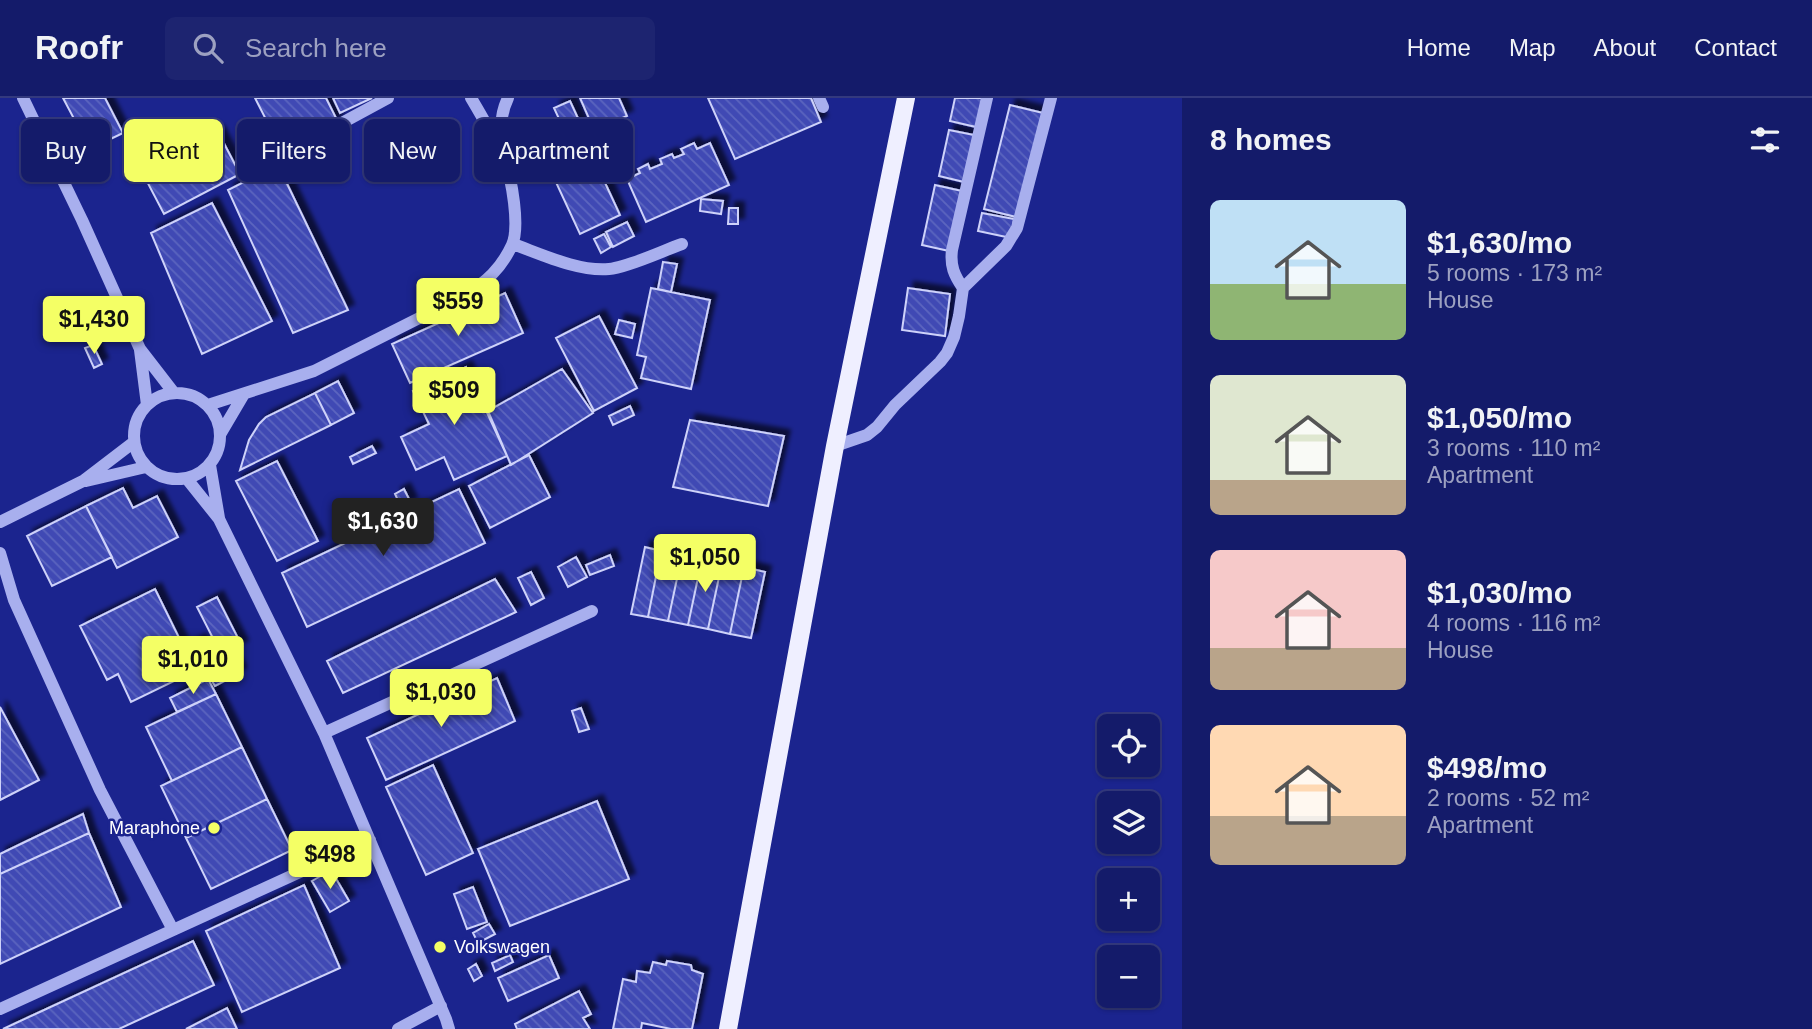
<!DOCTYPE html>
<meta charset="utf-8">
<style>
body{margin:0;font-family:Arial,sans-serif;background:#1d2470;color:#f1f3f6;height:100vh;display:flex;flex-direction:column;font-size:26px;white-space:nowrap}
*{box-sizing:border-box;margin:0}
p{font-size:23px;color:#9da1c1}
.icon{flex:none;width:38px;height:38px;fill:none;stroke:currentColor;stroke-width:2;stroke-linecap:round;stroke-linejoin:round}
.map{position:relative;flex:1;overflow:hidden}
.side{display:flex;flex-direction:column;background:#141b6a;width:630px}
.side>*{flex:none}
.top-card{position:absolute;left:21px;top:21px;width:665px;height:63px;display:flex;gap:14px}
.controls{position:absolute;left:1097px;top:616px;display:grid;gap:14px}
.controls a{display:grid;place-items:center;width:63px;height:63px;border-radius:10px;background:#141b6a;box-shadow:0 2px 5px #0004,0 0 0 2px #33397e;font-size:35px}
.price{position:absolute;translate:-50% -60px;padding:0 16px;border-radius:7px;background:#f4ff65;color:#111;font-size:23px;line-height:46px;filter:drop-shadow(0 2px 4px #0008)}
.price::after{content:'';position:absolute;left:50%;top:42px;width:21px;height:16px;margin-left:-10px;background:inherit;clip-path:polygon(0 0,100% 0,50% 100%)}
.price.selected{background:#222;color:#fff}
ul{padding:0;list-style:none}
li{display:flex;align-items:center;gap:21px;height:175px;padding:0 28px}
li span{display:grid;place-items:center;flex:none;width:196px;height:140px;border-radius:10px;color:#555}
li>.icon{margin-inline-start:auto}
span .icon{width:84px;height:84px;fill:#fffc;stroke-width:1}
li b{font-size:30px}
h2{display:flex;justify-content:space-between;align-items:center;height:84px;padding:0 28px;font-size:30px}
.chip{padding:0 24px;border-radius:10px;background:#141b6a;box-shadow:0 2px 5px #0004,0 0 0 2px #33397e;font-size:24px;line-height:63px}
.chip.selected{background:#f4ff65;color:#111}
header{display:flex;align-items:center;gap:42px;box-sizing:border-box;height:98px;padding:0 35px;background:#141b6a;border-bottom:2px solid #33397e}
header strong{font-size:33px}
nav{display:flex;gap:38px;margin-inline-start:auto;font-size:24px}
.search{width:490px;height:63px;background:#1d2470;display:flex;align-items:center;gap:18px;box-sizing:border-box;padding:0 24px;border-radius:10px;color:#9da1c1;font-size:26px}
main{display:flex;flex:1;min-height:0}
.map>svg:first-child{display:block}
.building{fill:url(#building-back-hatch);stroke:#ced2fa;stroke-width:2;filter:url(#shadow)}
.lines{fill:none;stroke-linecap:round;stroke-linejoin:round}
.minor{stroke:#a8afee;stroke-width:12}
.major{stroke:#efefff;stroke-width:18}
.poi-dot{fill:#f4ff65;stroke:#1b248e;stroke-width:2.5}
.labels{text-anchor:middle;dominant-baseline:central;stroke-width:5;stroke-linejoin:round;paint-order:stroke}
.poi-label{font-size:18px;fill:#fff;stroke:#1b248e;text-anchor:end}
</style>
<header>
<strong>Roofr</strong>
<div class="search"><svg class="icon" aria-label="search" viewBox="0 0 24 24"><circle cx="10" cy="10" r="6"/><path d="M15 15l6 6"/></svg>Search here</div>
<nav><a>Home</a><a>Map</a><a>About</a><a>Contact</a></nav>
</header>
<main>
<div class="map">
<svg width="1182" height="931" viewBox="0 0 1182 931">
<defs>
<pattern id="building-back-hatch" width="6" height="6" patternUnits="userSpaceOnUse" patternTransform="scale(1.75)"><rect width="6" height="6" fill="#3f4ab4"/><path d="M-1 5l2 2M0 0l6 6M5-1l2 2" fill="none" stroke="#5c65bf"/></pattern>
<filter id="shadow"><feDropShadow dx="6" dy="-6" stdDeviation="2" flood-color="#0009"/></filter>
</defs>
<rect width="100%" height="100%" fill="#1b248e"/>
<path class="building" d="M63,0H105L123,35L90,51Z
M255,0H326L337,22L281,51Z
M333,0H372L340,15Z
M580,0H619L627,18L594,32Z
M708,0H811L821,24L735,61Z
M955,0H983L976,29L950,23Z
M570,3L582,29L566,36L554,10Z
M1010,7L1043,15L1016,119L984,111Z
M949,32L974,37L964,84L939,78Z
M581,33L620,117L580,136L541,52Z
M218,34L240,76L164,116L142,74Z
M694,45L697,51L710,45L729,87L646,124L627,81L640,75L638,71L648,66L650,71L662,66L660,61L672,56L674,60L684,56L681,51Z
M278,67L348,212L293,235L228,92Z
M935,87L962,93L949,153L922,147Z
M701,101L723,103L721,116L700,113Z
M212,105L272,223L202,256L151,135Z
M729,110H738V126H728Z
M982,115L1014,121L1011,140L978,133Z
M627,124L634,138L613,149L606,134Z
M604,136L611,149L601,155L594,141Z
M663,164L677,166L671,194L658,191Z
M651,190L710,202L691,291L641,280L646,259L637,257Z
M908,190L950,196L945,238L902,232Z
M505,195L523,235L410,285L392,246Z
M599,218L637,290L594,313L556,240Z
M619,222L635,226L632,240L615,236Z
M93,247L102,266L94,270L85,250Z
M466,269L507,358L454,382L444,359L416,372L401,339L429,326L413,293Z
M562,271L593,315L511,367L488,313Z
M338,283L354,315L331,327L315,295Z
M315,295L331,327L240,372L249,342L259,326L266,319Z
M630,308L634,317L613,327L609,318Z
M690,322L784,338L768,408L673,389Z
M372,348L376,355L353,366L350,359Z
M529,357L550,399L490,430L469,388Z
M277,363L318,443L277,463L236,383Z
M123,390L133,410L157,398L178,439L117,470L86,408Z
M404,391L411,405L401,409L395,396Z
M459,391L485,445L307,529L282,475Z
M86,408L112,459L52,488L27,438Z
M645,449L661,453L648,519L631,516Z
M661,453L682,457L668,523L648,519Z
M610,457L614,468L590,477L586,467Z
M682,457L702,461L688,527L668,523Z
M576,459L587,479L568,489L558,469Z
M702,461L722,465L708,531L688,527Z
M722,465L744,469L730,536L708,531Z
M744,469L765,474L751,540L730,536Z
M531,474L544,500L531,507L518,480Z
M495,481L516,514L343,595L327,563Z
M155,491L184,550L200,542L211,565L131,604L118,576L107,582L80,528Z
M217,499L242,548L222,558L197,509Z
M235,565L240,575L215,588L209,578Z
M497,580L515,623L386,682L367,640Z
M208,581L216,596L177,614L170,600Z
M216,596L242,649L172,683L146,629Z
M0,609L39,682L0,702Z
M581,610L589,631L579,634L572,613Z
M242,649L267,701L186,740L161,688Z
M433,667L473,755L426,777L386,689Z
M267,701L292,752L211,791L186,740Z
M597,703L629,781L510,828L478,751Z
M83,716L89,735L0,776V756Z
M89,735L121,809L0,866V776Z
M331,772L349,803L330,814L312,783Z
M304,787L340,870L242,914L206,833Z
M473,789L487,824L467,831L454,796Z
M489,826L495,836L478,845L473,835Z
M193,843L214,887L119,931H3Z
M510,857L513,864L495,873L492,865Z
M549,857L559,880L508,903L498,880Z
M667,863L691,867L692,872L703,876L692,931H671L642,925L641,931H613L623,881L636,884L637,873L650,875L653,864L666,867Z
M476,866L482,878L474,883L468,871Z
M579,893L591,916L583,920L590,931H517L515,926Z
M227,910L237,931H186Z"/>
<g class="lines">
<path class="minor" d="M23,0L82,122L140,251L174,295
M819,0L823,9
M340,26L388,0
M504,54C501,34 499,18 508,0
M513,146C541,156 579,174 609,171C629,169 662,153 682,146
M963,190C954,177 950,168 952,152L987,0
M140,252L147,307
M134 338a43 43 0 1 1 86 0a43 43 0 1 1-86 0Z
M208,307L314,273L465,197C486,184 501,171 512,147C520,129 512,80 504,62C495,41 483,20 471,0
M221,335L244,296
M835,348L867,337L877,329L895,307L940,264L947,255L954,239L959,218L963,190L1006,148L1017,130L1051,0
M210,367L219,420
M187,381L219,421L324,635L446,921L449,931
M86,383L146,369
M0,424L83,383L134,344
M0,455L14,502L100,692L173,832
M324,635L592,513
M0,911L370,742
M398,931L441,908"/>
<path class="major" d="M728,931L835,348L906,0"/>
</g>
<g class="poi-dot">
<circle cx="214" cy="730" r="7"/>
<circle cx="440" cy="849" r="7"/>
</g>
<g class="labels">
<g class="poi-label">
<text x="200" y="730">Maraphone</text>
<text x="454" y="849" text-anchor="start">Volkswagen</text>
</g>
</g>
</svg>
<div class="controls">
<a><svg class="icon" aria-label="locate" viewBox="0 0 24 24"><circle cx="12" cy="12" r="6"/><path d="M12 2v4M12 18v4M2 12h4M18 12h4"/></svg></a>
<a><svg class="icon" aria-label="layers" viewBox="0 0 24 24"><path d="M12 4l9 5-9 5-9-5zM3 14l9 5 9-5"/></svg></a>
<a>+</a>
<a>−</a>
</div>
<b class="price" style="left:458px;top:240px">$559</b>
<b class="price" style="left:94px;top:258px">$1,430</b>
<b class="price" style="left:454px;top:329px">$509</b>
<b class="price selected" style="left:383px;top:460px">$1,630</b>
<b class="price" style="left:705px;top:496px">$1,050</b>
<b class="price" style="left:193px;top:598px">$1,010</b>
<b class="price" style="left:441px;top:631px">$1,030</b>
<b class="price" style="left:330px;top:793px">$498</b>
<div class="top-card">
<a class="chip">Buy</a>
<a class="chip selected">Rent</a>
<a class="chip">Filters</a>
<a class="chip">New</a>
<a class="chip">Apartment</a>
</div>
</div>
<section class="side">
<h2>8 homes<svg class="icon" aria-label="filters" viewBox="0 0 24 24"><path d="M4 7h16M4 17h16"/><circle cx="9" cy="7" r="2"/><circle cx="15" cy="17" r="2"/></svg></h2>
<ul>
<li><span style="background:linear-gradient(#bfe0f5 60%,#8fb573 0)"><svg class="icon" aria-label="home" viewBox="0 0 24 24"><path d="M3 11l9-7 9 7M6 9v11h12V9"/></svg></span><div><b>$1,630/mo</b><p>5 rooms · 173 m²</p><p>House</p></div></li>
<li><span style="background:linear-gradient(#dfe7d0 75%,#b9a48a 0)"><svg class="icon" aria-label="home" viewBox="0 0 24 24"><path d="M3 11l9-7 9 7M6 9v11h12V9"/></svg></span><div><b>$1,050/mo</b><p>3 rooms · 110 m²</p><p>Apartment</p></div></li>
<li><span style="background:linear-gradient(#f6c9c9 70%,#b9a48a 0)"><svg class="icon" aria-label="home" viewBox="0 0 24 24"><path d="M3 11l9-7 9 7M6 9v11h12V9"/></svg></span><div><b>$1,030/mo</b><p>4 rooms · 116 m²</p><p>House</p></div></li>
<li><span style="background:linear-gradient(#ffd9b3 65%,#b9a48a 0)"><svg class="icon" aria-label="home" viewBox="0 0 24 24"><path d="M3 11l9-7 9 7M6 9v11h12V9"/></svg></span><div><b>$498/mo</b><p>2 rooms · 52 m²</p><p>Apartment</p></div></li>
</ul>
</section>
</main>
